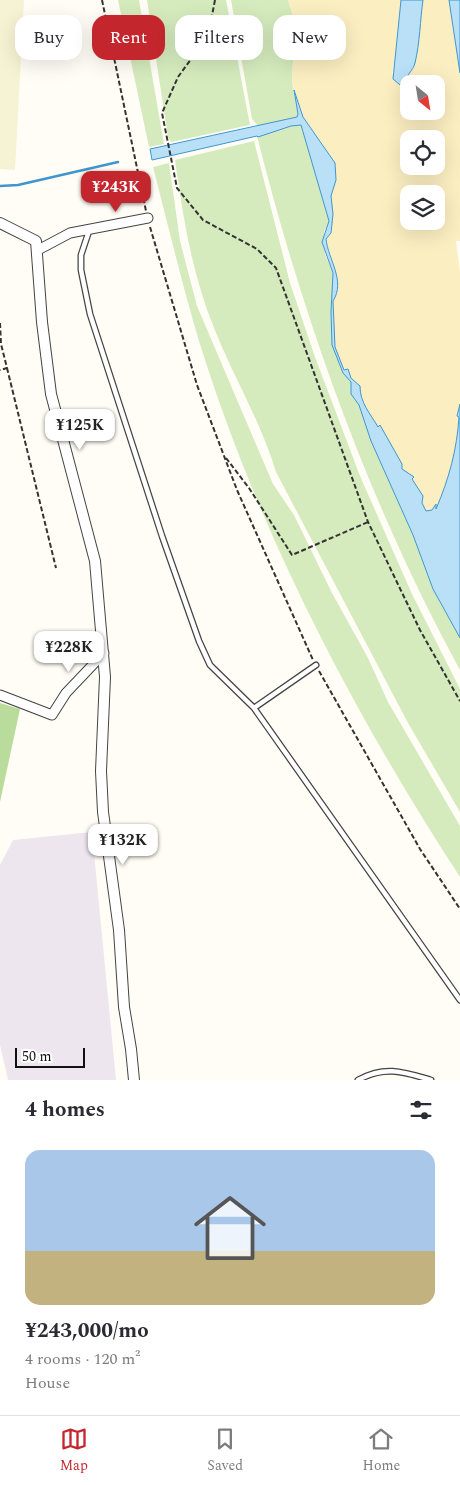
<!DOCTYPE html>
<meta charset="utf-8">
<style>
body{margin:0;font-family:Spectral,serif;background:#f7f7f7;color:#2b2b33;height:100vh;display:flex;flex-direction:column;font-size:19px;white-space:nowrap}
*{box-sizing:border-box;margin:0}
p{font-size:16px;color:#7c7c81}
.icon{flex:none;width:28px;height:28px;fill:none;stroke:currentColor;stroke-width:2;stroke-linecap:round;stroke-linejoin:round}
.map{position:relative;height:1080px;overflow:hidden}
.sheet{display:flex;flex-direction:column;background:#fff;flex:1}
.sheet>*{flex:none}
.hud{position:absolute;left:15px;top:15px;width:430px;height:45px;display:flex;gap:10px}
.needle{width:32px;rotate:150deg}
.tools{position:absolute;left:400px;top:75px;display:grid;gap:10px}
.tools a{display:grid;place-items:center;width:45px;height:45px;border-radius:10px;background:#fff;box-shadow:0 5px 20px #0002;font-size:25px}
.scale{position:absolute;left:15px;bottom:12px;width:70px;box-sizing:border-box;padding-left:5px;border:2px solid #111;border-top:0;font-size:14px;line-height:18px;white-space:nowrap;color:#111;-webkit-text-stroke:4px #fff;paint-order:stroke}
.price{position:absolute;translate:-50% -42px;padding:0 11px;border-radius:10px;background:#fff;color:#222;font-size:16px;line-height:32px;filter:drop-shadow(0 1px 2px #0008)}
.price::after{content:'';position:absolute;left:50%;top:30px;width:15px;height:11px;margin-left:-8px;background:inherit;clip-path:polygon(0 0,100% 0,50% 100%)}
.price.current{background:#c4262e;color:#fff}
ul{padding:0;list-style:none}
li{display:grid;align-content:center;gap:10px;height:265px;padding:0 25px}
li+li{border-top:1px solid #e1e1e2}
li span{display:grid;place-items:center;height:155px;border-radius:15px;color:#555}
li>.icon{margin-inline-start:auto}
span .icon{width:90px;height:90px;fill:#fffc;stroke-width:1}
li b{font-size:21px}
h2{display:flex;justify-content:space-between;align-items:center;height:60px;padding:0 25px;font-size:21px}
.chip{padding:0 18px;border-radius:15px;background:#fff;box-shadow:0 5px 20px #0002;font-size:18px;line-height:45px}
.chip.current{background:#c4262e;color:#fff}
.tabs{display:flex;justify-content:space-around;align-items:center;height:70px;border-top:1px solid #e1e1e2;background:#fff;font-size:14px;color:#7c7c81}
.tabs a{display:grid;justify-items:center;gap:2px}
.tabs .current{color:#c4262e}
.map>svg:first-child{display:block}
.industrial{fill:#eee6ef}
.farmland{fill:#f6f3d4}
.green{fill:#d5ebbd}
.forest{fill:#b9dc9c}
.sand{fill:#fbeec1;fill-rule:evenodd}
.water{fill:#b9e0f7;stroke:#3f96cf}
.lines{fill:none;stroke-linecap:round;stroke-linejoin:round}
.stream{stroke:#3f96cf;stroke-width:2.5}
.service-casing{stroke:#444;stroke-width:7}
.minor-casing{stroke:#444;stroke-width:11}
.tertiary-casing{stroke:#444;stroke-width:12}
.path{stroke:#333;stroke-width:2;stroke-dasharray:5 2.5;stroke-linecap:butt}
.service{stroke:#fff;stroke-width:4.5}
.minor{stroke:#fff;stroke-width:9}
.tertiary{stroke:#fff;stroke-width:10}
</style>
<div class="map">
<svg width="460" height="1080" viewBox="0 0 460 1080">
<rect width="100%" height="100%" fill="#fffdf5"/>
<path class="industrial" d="M92,832L116,1080H8L0,1045V865L13,840Z"/>
<path class="farmland" d="M0,0H24L15,170L0,169Z"/>
<path class="green" d="M118,0H139L164,144L149,147Z
M147,0H226L250,125L171,142L168,137Z
M231,0H288L295,22L292,81L298,114L297,117L258,126L252,119Z
M301,125L329,221L324,232L325,254L333,273L331,312L345,374L351,382V394L359,405L371,441L413,535L433,589L460,638V670C368,501 304,322 257,136L258,137L291,126Z
M254,141L290,283L315,357L360,476L412,594L460,689V812L408,723L276,472C261,422 233,376 214,328C192,274 183,217 175,160Z
M169,163L180,241L197,306L273,484L294,515L332,593L368,658L388,702L460,826V877C352,711 258,531 199,341C182,284 168,225 153,167Z"/>
<path class="forest" d="M0,703L20,709L0,802Z"/>
<path class="sand" d="M288,0H401L398,45L392,74L406,76L414,68L423,0H449L460,73V241H456L460,273V404L457,416L459,417C457,450 448,480 436,511H426L422,503L423,496L412,479L414,478L402,469L364,405L360,397V386C330,359 334,338 333,301C346,282 328,257 326,238L331,233V196L336,180L323,144L315,136L303,117L292,81L295,22ZM409,84H436V111H409ZM409,139H436V166H409ZM409,194H436V221H409Z"/>
<path class="water" d="M401,0H423C420,21 420,42 415,63C413,71 406,75 405,83L400,85L393,79Z
M449,0H460V73Z
M294,90L303,117L335,163L336,180L331,196L333,214L331,233L326,239C328,259 346,281 333,301L335,347L344,370L348,369L351,378L360,386C360,403 370,413 378,427L380,425L402,464V469L414,477L412,479L423,496L422,503L426,511L432,510L436,504V509C449,479 457,449 459,417L457,416L460,404V638L433,589L413,535L371,441L359,405L351,394V382L343,373L332,345L331,312L333,273L322,242L329,221L301,125L291,126L258,137L257,136L152,160L150,149L297,117L298,114Z"/>
<g class="lines">
<path class="stream" d="M0,186L18,185L118,162"/>
<g class="service-casing">
<path id="service" d="M89,231L81,255V270L90,314L162,536L199,641L210,665L254,708L460,1000
M254,708L316,665
M358,1080C385,1065 404,1072 431,1080"/>
</g>
<g class="minor-casing">
<path id="minor" d="M38,250L70,233L148,218
M0,695L52,715L66,693L104,653"/>
</g>
<g class="tertiary-casing">
<path id="tertiary" d="M0,223L36,241L42,322L51,394L95,561L105,677L101,771L103,812L119,930L124,1007L131,1049L134,1080"/>
</g>
<path class="path" d="M102,0L146,211
M215,0L208,36L178,77L162,113L177,188L203,220L257,249L276,268L368,522L420,630L460,701
M150,227L197,385L237,490L313,660
M0,323L1,344L7,368L0,370
M7,368L56,568
M226,458L249,488L292,555L368,522
M319,671L420,849L460,909"/>
<use href="#service" class="service"/>
<use href="#minor" class="minor"/>
<use href="#tertiary" class="tertiary"/>
</g>
</svg>
<div class="tools">
<a><svg class="needle" viewBox="-14 -14 28 28"><path d="M0-13l5 13h-10z" fill="#e53935"/><path d="M0 13l5-13h-10z" fill="#7c7c81"/></svg></a>
<a><svg class="icon" aria-label="locate" viewBox="0 0 24 24"><circle cx="12" cy="12" r="6"/><path d="M12 2v4M12 18v4M2 12h4M18 12h4"/></svg></a>
<a><svg class="icon" aria-label="layers" viewBox="0 0 24 24"><path d="M12 4l9 5-9 5-9-5zM3 14l9 5 9-5"/></svg></a>
</div>
<div class="scale">50 m</div>
<b class="price current" style="left:116px;top:213px">¥243K</b>
<b class="price" style="left:80px;top:451px">¥125K</b>
<b class="price" style="left:69px;top:673px">¥228K</b>
<b class="price" style="left:123px;top:866px">¥132K</b>
<div class="hud">
<a class="chip">Buy</a>
<a class="chip current">Rent</a>
<a class="chip">Filters</a>
<a class="chip">New</a>
</div>
</div>
<section class="sheet">
<h2>4 homes<svg class="icon" aria-label="filters" viewBox="0 0 24 24"><path d="M4 7h16M4 17h16"/><circle cx="9" cy="7" r="2"/><circle cx="15" cy="17" r="2"/></svg></h2>
<ul>
<li><span style="background:linear-gradient(#a9c7e8 65%,#c2b280 0)"><svg class="icon" aria-label="home" viewBox="0 0 24 24"><path d="M3 11l9-7 9 7M6 9v11h12V9"/></svg></span><div><b>¥243,000/mo</b><p>4 rooms · 120 m²</p><p>House</p></div></li>
</ul>
</section>
<nav class="tabs">
<a class="current"><svg class="icon" aria-label="map" viewBox="0 0 24 24"><path d="M3 6l6-2 6 2 6-2v14l-6 2-6-2-6 2zM9 4v14M15 6v14"/></svg>Map</a>
<a><svg class="icon" aria-label="saved" viewBox="0 0 24 24"><path d="M7 4h10v16l-5-4-5 4z"/></svg>Saved</a>
<a><svg class="icon" aria-label="home" viewBox="0 0 24 24"><path d="M3 11l9-7 9 7M6 9v11h12V9"/></svg>Home</a>
</nav>
